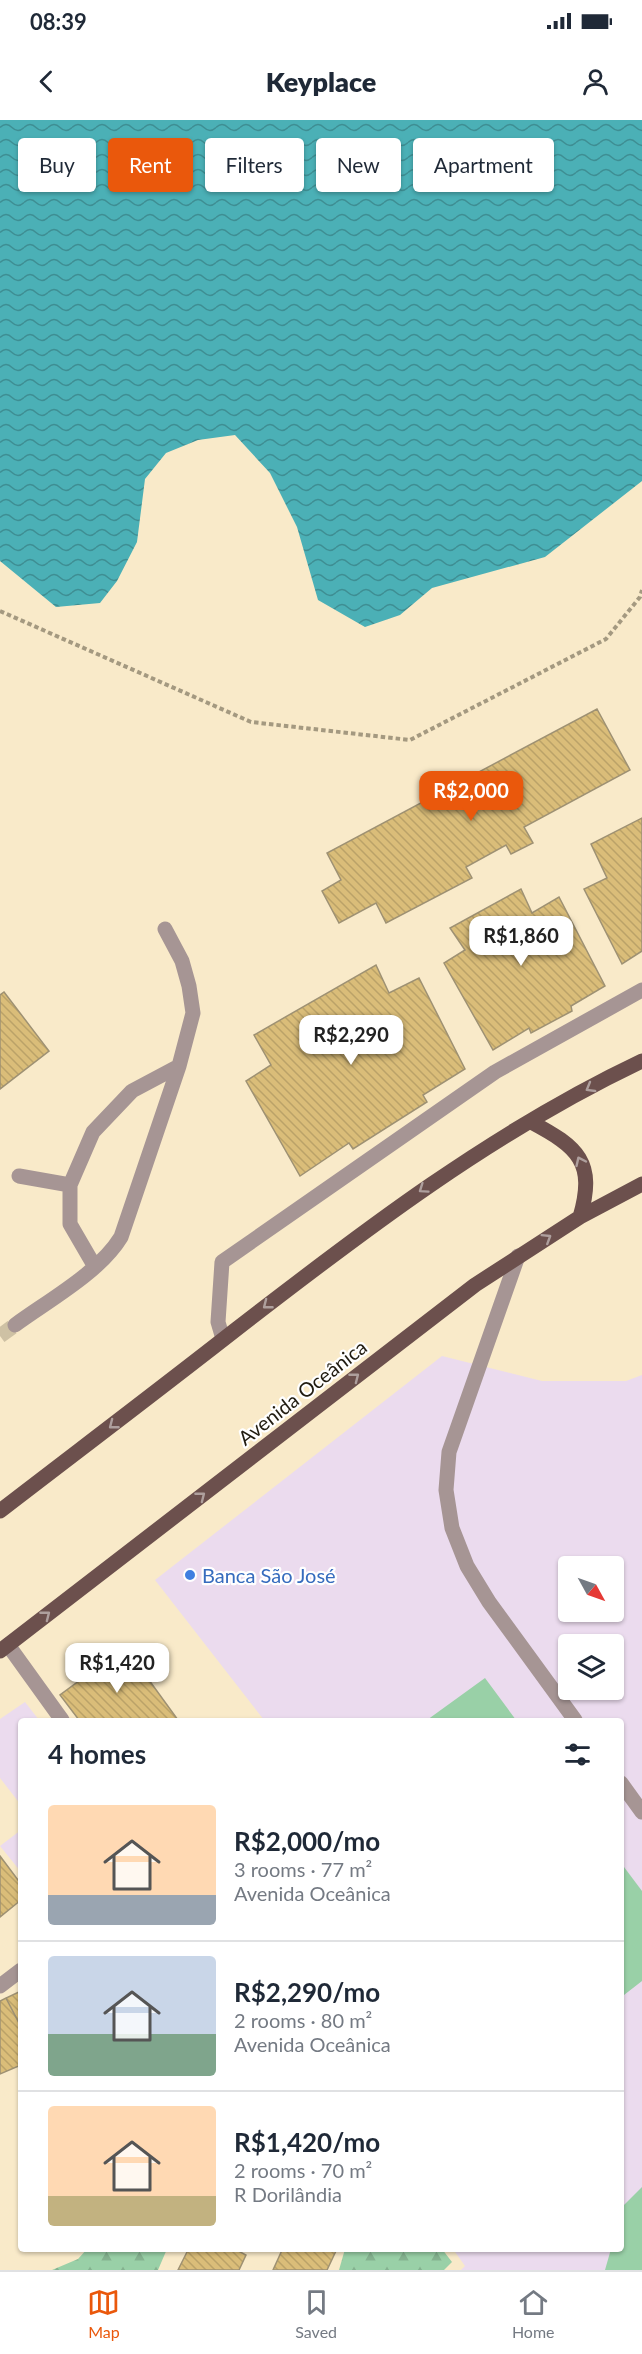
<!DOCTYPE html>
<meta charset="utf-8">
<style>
body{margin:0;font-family:Lato,sans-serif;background:#f6f6f7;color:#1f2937;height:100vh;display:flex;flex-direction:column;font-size:22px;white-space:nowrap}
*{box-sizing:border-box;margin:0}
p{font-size:20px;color:#747a83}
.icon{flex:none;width:33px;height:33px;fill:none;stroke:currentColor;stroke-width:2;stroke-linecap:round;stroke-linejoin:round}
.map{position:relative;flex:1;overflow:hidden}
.panel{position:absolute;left:18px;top:1598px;width:606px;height:534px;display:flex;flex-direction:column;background:#fff;border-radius:6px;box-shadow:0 2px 4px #0004}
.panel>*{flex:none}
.guide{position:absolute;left:18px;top:18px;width:606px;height:54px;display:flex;gap:12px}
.needle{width:39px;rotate:130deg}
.fabs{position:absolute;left:558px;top:1436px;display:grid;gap:12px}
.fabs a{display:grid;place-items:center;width:66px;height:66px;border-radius:6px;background:#fff;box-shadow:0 2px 4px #0004;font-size:30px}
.price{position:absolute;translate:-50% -51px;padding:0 14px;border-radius:12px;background:#fff;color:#222;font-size:20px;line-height:39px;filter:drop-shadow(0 2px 3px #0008)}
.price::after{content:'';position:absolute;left:50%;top:36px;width:18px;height:14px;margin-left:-9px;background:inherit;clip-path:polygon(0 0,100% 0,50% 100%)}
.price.selected{background:#ea580c;color:#fff}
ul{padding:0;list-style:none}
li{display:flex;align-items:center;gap:18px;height:150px;padding:0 30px}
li+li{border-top:2px solid #e0e1e3}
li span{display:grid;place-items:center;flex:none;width:168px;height:120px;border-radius:6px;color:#555}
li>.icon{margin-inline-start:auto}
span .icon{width:72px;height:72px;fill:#fffc;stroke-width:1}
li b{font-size:26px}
h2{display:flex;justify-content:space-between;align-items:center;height:72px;padding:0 30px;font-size:26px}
.tag{padding:0 21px;border-radius:6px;background:#fff;box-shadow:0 2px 4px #0004;font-size:21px;line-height:54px}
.tag.selected{background:#ea580c;color:#fff}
.status{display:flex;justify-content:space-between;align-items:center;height:42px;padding:0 30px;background:#fff;direction:ltr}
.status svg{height:16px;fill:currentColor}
header{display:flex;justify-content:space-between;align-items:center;height:78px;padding:0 30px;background:#fff;font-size:27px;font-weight:800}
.tabs{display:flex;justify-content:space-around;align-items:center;height:84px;border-top:2px solid #e0e1e3;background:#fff;font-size:16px;color:#747a83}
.tabs a{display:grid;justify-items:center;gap:3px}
.tabs .selected{color:#ea580c}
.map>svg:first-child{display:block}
.education{fill:#ebdbee;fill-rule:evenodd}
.forest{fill:url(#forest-firs)}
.pitch{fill:#99d0a7}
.water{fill:url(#water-waves)}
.building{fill:url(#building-back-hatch);stroke:#9e9173;stroke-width:1.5}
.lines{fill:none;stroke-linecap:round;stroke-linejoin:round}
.minor-tunnel{stroke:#cec1a4;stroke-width:15;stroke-dasharray:15 8;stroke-linecap:butt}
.path{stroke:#a49980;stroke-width:4;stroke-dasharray:4.5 3;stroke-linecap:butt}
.minor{stroke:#a69594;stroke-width:15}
.major{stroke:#6c504d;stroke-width:15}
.oneway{stroke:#ae9f9d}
.shop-dot{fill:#3f7fe0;stroke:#fff;stroke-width:2}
.labels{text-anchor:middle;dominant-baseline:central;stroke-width:4.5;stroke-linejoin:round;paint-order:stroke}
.street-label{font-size:20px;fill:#211c10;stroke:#fff}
.shop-label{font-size:20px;fill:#366cbe;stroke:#fff;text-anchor:start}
</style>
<div class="status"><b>08:39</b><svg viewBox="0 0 49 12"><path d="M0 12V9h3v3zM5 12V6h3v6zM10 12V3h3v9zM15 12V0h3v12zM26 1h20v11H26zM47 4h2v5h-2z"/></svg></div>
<header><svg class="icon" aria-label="back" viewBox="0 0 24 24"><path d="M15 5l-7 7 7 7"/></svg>Keyplace<svg class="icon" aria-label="person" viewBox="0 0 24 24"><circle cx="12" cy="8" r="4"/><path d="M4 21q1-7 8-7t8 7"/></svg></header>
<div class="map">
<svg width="642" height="2150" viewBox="0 0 642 2150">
<defs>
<pattern id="forest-firs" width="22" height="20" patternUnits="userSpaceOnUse" patternTransform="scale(1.5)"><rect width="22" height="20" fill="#99d0a7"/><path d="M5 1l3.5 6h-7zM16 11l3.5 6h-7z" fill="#84b28f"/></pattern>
<pattern id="water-waves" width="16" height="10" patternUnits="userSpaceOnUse" patternTransform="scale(1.5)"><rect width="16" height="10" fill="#4bb0b6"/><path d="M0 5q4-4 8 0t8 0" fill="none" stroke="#3e8e93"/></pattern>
<pattern id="building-back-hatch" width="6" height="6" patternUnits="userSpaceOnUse" patternTransform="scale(1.5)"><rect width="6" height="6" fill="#dabd79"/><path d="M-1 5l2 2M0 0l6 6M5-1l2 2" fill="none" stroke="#bba268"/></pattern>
</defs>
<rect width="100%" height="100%" fill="#f9eac9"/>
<path class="education" d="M442,1236L542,1261H626L642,1255V2150H461L465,2146L453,2129L621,2128V1600H264L155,1460ZM568,1446H614V1491H568ZM568,1524H614V1569H568Z
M25,1582L39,1600H21V1685L0,1658V1599Z
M21,1710V1752L0,1726Z"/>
<path class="forest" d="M87,2129V2128L167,2129L158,2150H52L78,2139Z
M345,2129H442L452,2142L444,2150H339Z"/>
<path class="pitch" d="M485,1558L516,1600H427Z
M621,1743L642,1771V1861L624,1875L621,1871Z
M642,2067V2150H605L611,2129L621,2128L623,2086Z"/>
<path class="water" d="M0,0H642V361L545,437L432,468L400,495L365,507L318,480L297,407L270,353L235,315L198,320L166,333L145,359L137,422L117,461L100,483L56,487L0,441Z"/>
<path class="building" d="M597,589L630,650L524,707L533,723L511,734L506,725L466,747L472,758L386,803L376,783L339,803L322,771L341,760L327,733Z
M642,698V831L622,844L584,769L607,758L591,724Z
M521,769L532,793L559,777L605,866L571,886L572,891L531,913L529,908L493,930L444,843L465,830L450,808Z
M376,845L389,873L419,858L465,949L423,975L427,982L353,1029L349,1023L300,1056L246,961L271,945L254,915Z
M4,872L49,931L0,969V875Z
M125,1527L178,1600H79L60,1575Z
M0,1736L21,1764V1780L0,1797Z
M21,1871V1907L6,1878Z
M6,1878L21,1907V1945L0,1954V1881Z
M189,2128H233L246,2135L239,2150H178Z
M283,2128H329L336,2131L327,2150H273Z"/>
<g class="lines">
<path class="minor-tunnel" d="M0,1216L15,1205"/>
<path class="path" d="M0,491L251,602L410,620L606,519L640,477L642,470"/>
<path class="minor" d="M19,1056L70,1065
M518,1136L449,1332L446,1370L452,1408L467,1446L489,1482L575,1600
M95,1147L70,1104V1065L93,1012L132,971L179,946
M15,1205C49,1180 99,1153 121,1117L179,946L193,893L189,866L182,841L165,809
M223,1219L218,1202L222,1142L495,952L642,870
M8,1525L62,1600
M621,1663L642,1692
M0,1866L21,1850"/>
<path class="major" d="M531,1002C578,1027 596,1042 580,1097
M0,1391C78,1331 156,1272 234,1211C363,1111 494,1011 642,941
M0,1531L475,1165L580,1097L642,1064"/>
</g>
<defs><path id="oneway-chevron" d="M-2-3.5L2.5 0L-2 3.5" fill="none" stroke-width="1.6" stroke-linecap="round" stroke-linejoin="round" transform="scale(1.5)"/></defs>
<g class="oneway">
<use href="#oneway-chevron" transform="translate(590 968) rotate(150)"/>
<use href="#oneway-chevron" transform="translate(580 1041) rotate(-115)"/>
<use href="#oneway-chevron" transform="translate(423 1069) rotate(145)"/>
<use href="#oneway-chevron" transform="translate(547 1118) rotate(-32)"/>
<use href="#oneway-chevron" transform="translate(267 1185) rotate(142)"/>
<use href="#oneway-chevron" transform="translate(355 1257) rotate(-38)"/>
<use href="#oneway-chevron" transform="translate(113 1305) rotate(142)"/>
<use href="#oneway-chevron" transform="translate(201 1376) rotate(-38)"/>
<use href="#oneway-chevron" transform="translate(46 1495) rotate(-38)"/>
</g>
<circle class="shop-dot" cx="190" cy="1455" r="6"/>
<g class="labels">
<g class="street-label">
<text transform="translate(302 1272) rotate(-38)">Avenida Oceânica</text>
</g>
<g class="shop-label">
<text x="202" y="1455">Banca São José</text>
</g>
</g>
</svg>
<div class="fabs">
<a><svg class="needle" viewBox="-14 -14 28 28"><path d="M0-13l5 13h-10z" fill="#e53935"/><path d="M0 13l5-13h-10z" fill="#747a83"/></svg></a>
<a><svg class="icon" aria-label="layers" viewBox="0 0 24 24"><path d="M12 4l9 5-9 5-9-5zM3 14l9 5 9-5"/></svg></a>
</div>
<b class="price selected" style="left:471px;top:702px">R$2,000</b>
<b class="price" style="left:521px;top:847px">R$1,860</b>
<b class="price" style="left:351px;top:946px">R$2,290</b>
<b class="price" style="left:117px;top:1574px">R$1,420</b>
<div class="guide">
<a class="tag">Buy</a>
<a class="tag selected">Rent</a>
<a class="tag">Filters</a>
<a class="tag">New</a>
<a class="tag">Apartment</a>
</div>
<section class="panel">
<h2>4 homes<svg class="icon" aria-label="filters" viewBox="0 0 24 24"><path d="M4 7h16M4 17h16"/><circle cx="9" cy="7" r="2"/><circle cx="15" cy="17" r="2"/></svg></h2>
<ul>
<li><span style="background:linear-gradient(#ffd9b3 75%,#9aa5b1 0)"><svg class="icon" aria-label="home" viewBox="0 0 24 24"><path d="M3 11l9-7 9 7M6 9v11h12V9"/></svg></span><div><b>R$2,000/mo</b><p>3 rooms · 77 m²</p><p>Avenida Oceânica</p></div></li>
<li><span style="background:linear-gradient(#c9d6e8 65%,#7fa58c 0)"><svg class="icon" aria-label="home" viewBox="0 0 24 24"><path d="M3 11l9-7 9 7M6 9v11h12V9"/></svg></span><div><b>R$2,290/mo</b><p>2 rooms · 80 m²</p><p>Avenida Oceânica</p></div></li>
<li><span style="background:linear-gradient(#ffd9b3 75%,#c2b280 0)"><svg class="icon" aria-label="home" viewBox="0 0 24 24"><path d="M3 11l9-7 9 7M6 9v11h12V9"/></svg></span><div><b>R$1,420/mo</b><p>2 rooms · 70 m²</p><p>R Dorilândia</p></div></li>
</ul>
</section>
</div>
<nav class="tabs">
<a class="selected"><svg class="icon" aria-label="map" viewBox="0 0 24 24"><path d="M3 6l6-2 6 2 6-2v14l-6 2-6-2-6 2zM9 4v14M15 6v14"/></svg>Map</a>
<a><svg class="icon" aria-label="saved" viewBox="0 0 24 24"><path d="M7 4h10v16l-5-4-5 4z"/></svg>Saved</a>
<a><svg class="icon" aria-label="home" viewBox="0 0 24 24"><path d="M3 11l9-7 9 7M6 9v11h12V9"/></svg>Home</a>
</nav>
